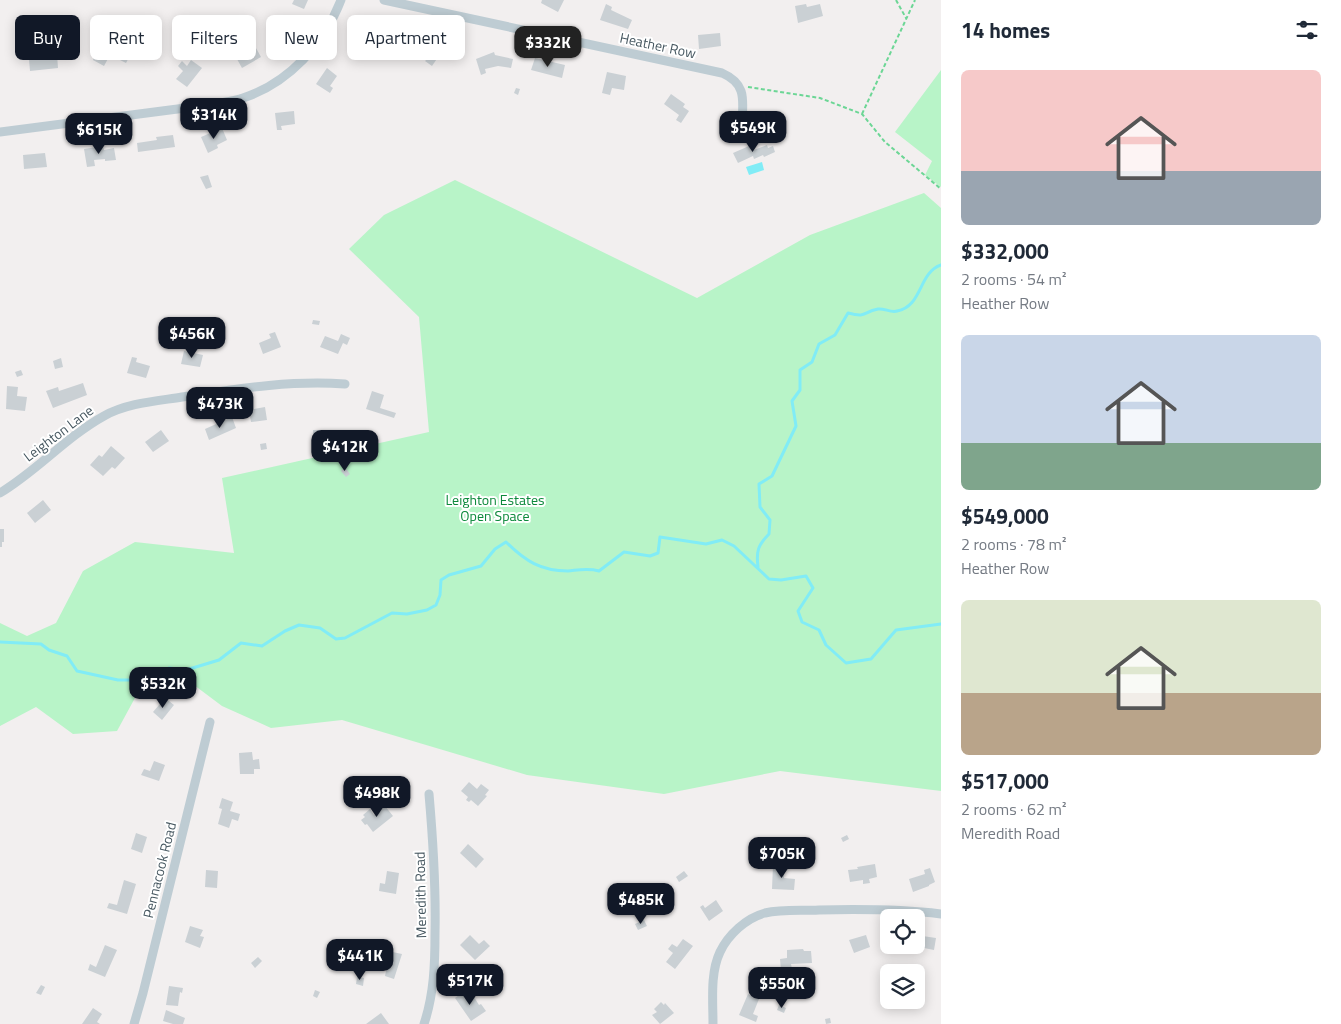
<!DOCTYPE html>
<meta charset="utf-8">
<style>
body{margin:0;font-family:"Titillium Web",sans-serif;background:#f6f6f7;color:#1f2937;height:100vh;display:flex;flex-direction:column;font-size:19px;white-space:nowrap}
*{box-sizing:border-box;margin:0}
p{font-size:16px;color:#747a83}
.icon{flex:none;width:28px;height:28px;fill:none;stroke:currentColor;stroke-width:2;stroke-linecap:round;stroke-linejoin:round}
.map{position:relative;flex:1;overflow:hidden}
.details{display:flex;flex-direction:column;background:#fff;width:400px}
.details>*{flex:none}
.hud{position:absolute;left:15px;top:15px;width:475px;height:45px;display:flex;gap:10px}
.fabs{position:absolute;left:880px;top:909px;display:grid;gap:10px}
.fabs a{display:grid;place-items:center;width:45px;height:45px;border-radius:8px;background:#fff;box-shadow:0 2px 12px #0003;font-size:25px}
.price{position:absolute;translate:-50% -42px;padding:0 11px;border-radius:10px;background:#111827;color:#fff;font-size:16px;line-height:32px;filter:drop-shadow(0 1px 2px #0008)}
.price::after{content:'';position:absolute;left:50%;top:30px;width:15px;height:11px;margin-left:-8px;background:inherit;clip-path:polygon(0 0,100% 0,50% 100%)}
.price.on{background:#222;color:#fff}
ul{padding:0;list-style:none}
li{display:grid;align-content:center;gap:10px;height:265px;padding:0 20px}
li span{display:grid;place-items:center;height:155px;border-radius:8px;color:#555}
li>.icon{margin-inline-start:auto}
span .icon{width:90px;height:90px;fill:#fffc;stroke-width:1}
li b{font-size:21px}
h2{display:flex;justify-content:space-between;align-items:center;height:60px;padding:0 20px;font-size:21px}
.tag{padding:0 18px;border-radius:8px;background:#fff;box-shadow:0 2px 12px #0003;font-size:18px;line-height:45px}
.tag.on{background:#111827;color:#fff}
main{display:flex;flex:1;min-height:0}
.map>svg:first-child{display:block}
.green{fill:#b8f4c8}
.water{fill:#81ecf6}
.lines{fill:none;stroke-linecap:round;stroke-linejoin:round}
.stream{stroke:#81ecf6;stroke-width:3}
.building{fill:#cad0d4}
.path{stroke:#6cd695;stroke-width:2;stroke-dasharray:4 2.5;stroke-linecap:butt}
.minor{stroke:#beccd3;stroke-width:9}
.labels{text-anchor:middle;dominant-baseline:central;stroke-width:4;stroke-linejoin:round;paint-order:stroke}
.street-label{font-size:14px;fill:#45565f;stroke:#fff}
.park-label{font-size:14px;fill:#0c893b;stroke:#fff}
</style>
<main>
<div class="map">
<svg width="941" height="1024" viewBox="0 0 941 1024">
<rect width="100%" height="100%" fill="#f2efef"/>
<path class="green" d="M941,70V187L925,175L932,161L895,132Z
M455,180L697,298L810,235L924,193L941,208V791L780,771L664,794L527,775L342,720L271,728L222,706L190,682L175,675L142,685L117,731L73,734L36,707L0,726V623L27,636L56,623L83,571L135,542L234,553L222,478L429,432L419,317L349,249L384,215Z"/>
<path class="water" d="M762,162L764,170L749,175L746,167Z"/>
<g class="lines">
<path class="stream" d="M758,567C756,551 758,545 769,534L770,520L760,507L759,484L772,476L796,426L792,401L800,390V370L812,362L819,344L835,335L848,313C868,318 862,312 878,309C884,308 891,313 897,311C923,306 918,273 941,265
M0,642L41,644L49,650L67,656L77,671L118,680H143L169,668L186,670L219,660L241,643L262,646L285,631L299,625L320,628L336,639L345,638L392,613L407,614L427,610L436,605L440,595L441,580L449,575L481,566L495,549L506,542C525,561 541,571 568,571C579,570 588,568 599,571L624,552L650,556L658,553L660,537L706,544L722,540L734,546L769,579L781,580L806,576L813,588L798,611L802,622L819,630L826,645L846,663L871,659L896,630L941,624"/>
</g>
<path class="building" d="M294,0H308L304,9L292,4Z
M542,0H564L558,12L541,3Z
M606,4L612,7L611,10L632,20L628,29L600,20Z
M806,4L807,7L820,4L823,16L798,23L795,6Z
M380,25L381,31L395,27L398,36L383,41V38L378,39L380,44L365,47L361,32Z
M720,33L721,46L699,49L698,35Z
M428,38L443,50L432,66L425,61L430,56L420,48Z
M252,41L261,57L242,68L233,52Z
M106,42L114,46L115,43L132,52L126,63L110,55L104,66L93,60L98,49L102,51Z
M494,52L495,55L513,59L511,68L498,66L485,69L486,73L481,75L476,59Z
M57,54L58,68L30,71L29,59L35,58V56Z
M535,58L565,65L562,78L531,70Z
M191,60L202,68L187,87L176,79L183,71L178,66L182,61L187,66Z
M327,68L337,76L330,86L333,88L330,93L316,84Z
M607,72L626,76L624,90L612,88L610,95L602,93Z
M516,88L520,89L518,95L514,93Z
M671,94L685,104L683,107L689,111L681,123L676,120L679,115L664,104Z
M294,111L295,124L281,126L282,130H277L275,113Z
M222,128L227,140L217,145L218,148L208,153L201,137Z
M173,135L175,147L138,152L137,143L157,140L156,137Z
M767,145L768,148L773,146L775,152L764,157L763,155L754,159L753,156L738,163L733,153L749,146L751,151Z
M103,146L104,150L114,148L116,160L105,161V159L94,160L95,166L87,167L84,149Z
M45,153L47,167L24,169L23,155Z
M208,175L212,187L206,189L200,177Z
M313,320L320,321L319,325L312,324Z
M275,332L281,347L263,354L259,343L271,338L269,334Z
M341,334L350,338L347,345L343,343L338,354L320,347L325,336L338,341Z
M184,351L203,355L200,367L181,364Z
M132,357L137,358L136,362L150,366L146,378L127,373Z
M61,358L63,367L55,369L53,361Z
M21,370L23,375L17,377L15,372Z
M83,383L87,395L53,408L46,391L58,387L59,391Z
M7,386L18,387L17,396L27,397L25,411L6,409Z
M372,391L384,395L380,408L396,413L394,418L366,409Z
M265,407L267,420L251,422L249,410Z
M232,417L236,428L209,440L205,429Z
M161,430L169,441L153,452L145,442Z
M313,430H333V442H319V447L313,446Z
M266,443L267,449L261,450L260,444Z
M111,446L125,458L115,469L112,467L103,476L90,465L99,455L102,457Z
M345,467L350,474L346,477L341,471Z
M43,500L51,510L35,523L27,513Z
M0,529H4V542H2V547H0Z
M166,686L171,690L167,695L162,692Z
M165,698L174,705L162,720L153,712Z
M252,752L253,760L259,759L260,769H254V774H240L239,753Z
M154,761L165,765L159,781L141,775L144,769L150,771Z
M469,782L477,789L481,784L489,790L485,795L487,796L478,806L471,800L469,802L466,800L468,797L461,791Z
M222,798L233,802L230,811L240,814L238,821L232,819L229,828L218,824L222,809L219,808Z
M385,806L393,816L373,832L367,824L365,825L361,820L365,817L363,815L370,809L374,815Z
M136,833L147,837L142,853L131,849Z
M847,835L849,839L843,842L841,838Z
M468,844L484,859L476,868L460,853Z
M875,864L877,877L869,879L870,883L863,884V880L850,882L848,870L858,869L857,867Z
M773,865H784V878L795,879L794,890L772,889Z
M930,868L935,882L929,885V886L913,892L909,879L925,874L924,870Z
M206,870L218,871L217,888L205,887Z
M387,871L399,873L396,894L379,891L380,883L385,884Z
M684,871L688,876L679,882L676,877Z
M124,880L136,884L127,914L107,908L109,903L117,905Z
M716,900L723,911L709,921L700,907L703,905L705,908Z
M644,920L647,926L638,930L635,924Z
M190,926L203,930L200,936L204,937L200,948L185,942Z
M470,935L479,944L484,940L490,946L475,960L460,945Z
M866,935L870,947L854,953L849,940Z
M916,935L936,938L934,950L919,947L918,953L912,952L913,947L906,945H916Z
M683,939L693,946L675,969L666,962L673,953L668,949L672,944L677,947Z
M105,945L117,950L105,977L88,970L90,964L96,967Z
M803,949L804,951H811L812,963L791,964L792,969L781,970L780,959L787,958V950Z
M383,950L402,954L394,979L385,976L388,961L381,958Z
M258,957L262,961L255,968L251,963Z
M357,977L364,978L363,986L356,984Z
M41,985L45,987L41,995L36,993Z
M169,986L183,988L182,993L180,992L178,1006L166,1005Z
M315,990L320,992L317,998L313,996Z
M465,991L471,999L474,997L479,1005L481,1004L486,1011L471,1021L455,998Z
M748,994L759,999L753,1014L758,1016L756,1022L739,1015Z
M661,1002L664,1005L665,1003L674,1013L660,1024L652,1015L657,1012L654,1009Z
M779,1005L786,1008L784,1013L777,1010Z
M93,1008L102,1014L97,1022L100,1024H82Z
M166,1010L185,1018L183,1024H173L163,1021Z
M381,1013L389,1024H366Z
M830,1018L831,1023L826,1024L825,1019Z"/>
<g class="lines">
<path class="path" d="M896,0L906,18
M748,87L820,98L862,114L885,142L941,189
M862,114L915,0"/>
<path class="minor" d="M384,0L722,73C747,84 743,100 742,123
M0,132L216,104C225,102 234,101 243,98C289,83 324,44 341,0
M0,493C37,471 66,437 104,416C127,403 157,401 182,397C236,389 290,380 345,384
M134,1024L143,993L210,722
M424,1024C434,994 435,964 435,933C436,886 433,840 429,794
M713,1024C713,1001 710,973 720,952C728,935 746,918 765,913C782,909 801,911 819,910C860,909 900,909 941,914"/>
</g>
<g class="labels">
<g class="street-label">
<text transform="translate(658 45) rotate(12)">Heather Row</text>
<text transform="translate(58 433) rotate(-37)">Leighton Lane</text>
<text transform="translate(159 870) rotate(-76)">Pennacook Road</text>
<text transform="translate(420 895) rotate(-91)">Meredith Road</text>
</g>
<g class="park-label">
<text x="495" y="499">Leighton Estates<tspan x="495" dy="16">Open Space</tspan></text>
</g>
</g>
</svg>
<div class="fabs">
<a><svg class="icon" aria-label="locate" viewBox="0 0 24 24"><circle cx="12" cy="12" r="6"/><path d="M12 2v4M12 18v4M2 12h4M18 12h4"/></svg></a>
<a><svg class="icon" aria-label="layers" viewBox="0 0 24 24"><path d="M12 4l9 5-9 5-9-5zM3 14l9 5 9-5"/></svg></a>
</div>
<b class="price on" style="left:548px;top:68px">$332K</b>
<b class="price" style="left:214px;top:140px">$314K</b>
<b class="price" style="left:753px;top:153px">$549K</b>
<b class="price" style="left:99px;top:155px">$615K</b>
<b class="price" style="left:192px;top:359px">$456K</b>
<b class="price" style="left:220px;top:429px">$473K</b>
<b class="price" style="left:345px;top:472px">$412K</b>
<b class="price" style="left:163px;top:709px">$532K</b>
<b class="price" style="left:377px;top:818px">$498K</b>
<b class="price" style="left:782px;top:879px">$705K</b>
<b class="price" style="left:641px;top:925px">$485K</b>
<b class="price" style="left:360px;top:981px">$441K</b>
<b class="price" style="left:470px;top:1006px">$517K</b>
<b class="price" style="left:782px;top:1009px">$550K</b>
<div class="hud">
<a class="tag on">Buy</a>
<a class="tag">Rent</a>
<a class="tag">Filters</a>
<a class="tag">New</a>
<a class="tag">Apartment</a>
</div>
</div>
<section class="details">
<h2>14 homes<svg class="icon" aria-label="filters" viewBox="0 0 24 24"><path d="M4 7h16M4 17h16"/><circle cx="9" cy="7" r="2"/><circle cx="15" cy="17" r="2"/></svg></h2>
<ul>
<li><span style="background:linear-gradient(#f6c9c9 65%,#9aa5b1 0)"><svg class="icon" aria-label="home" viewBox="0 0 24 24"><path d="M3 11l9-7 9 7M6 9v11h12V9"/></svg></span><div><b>$332,000</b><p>2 rooms · 54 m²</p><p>Heather Row</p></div></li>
<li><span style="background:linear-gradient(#c9d6e8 70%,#7fa58c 0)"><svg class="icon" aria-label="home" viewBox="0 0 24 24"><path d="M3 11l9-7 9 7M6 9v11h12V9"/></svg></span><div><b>$549,000</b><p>2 rooms · 78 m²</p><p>Heather Row</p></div></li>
<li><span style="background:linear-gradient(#dfe7d0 60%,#b9a48a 0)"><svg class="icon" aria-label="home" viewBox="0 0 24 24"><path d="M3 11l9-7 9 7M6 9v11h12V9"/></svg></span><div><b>$517,000</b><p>2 rooms · 62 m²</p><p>Meredith Road</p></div></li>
</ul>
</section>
</main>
